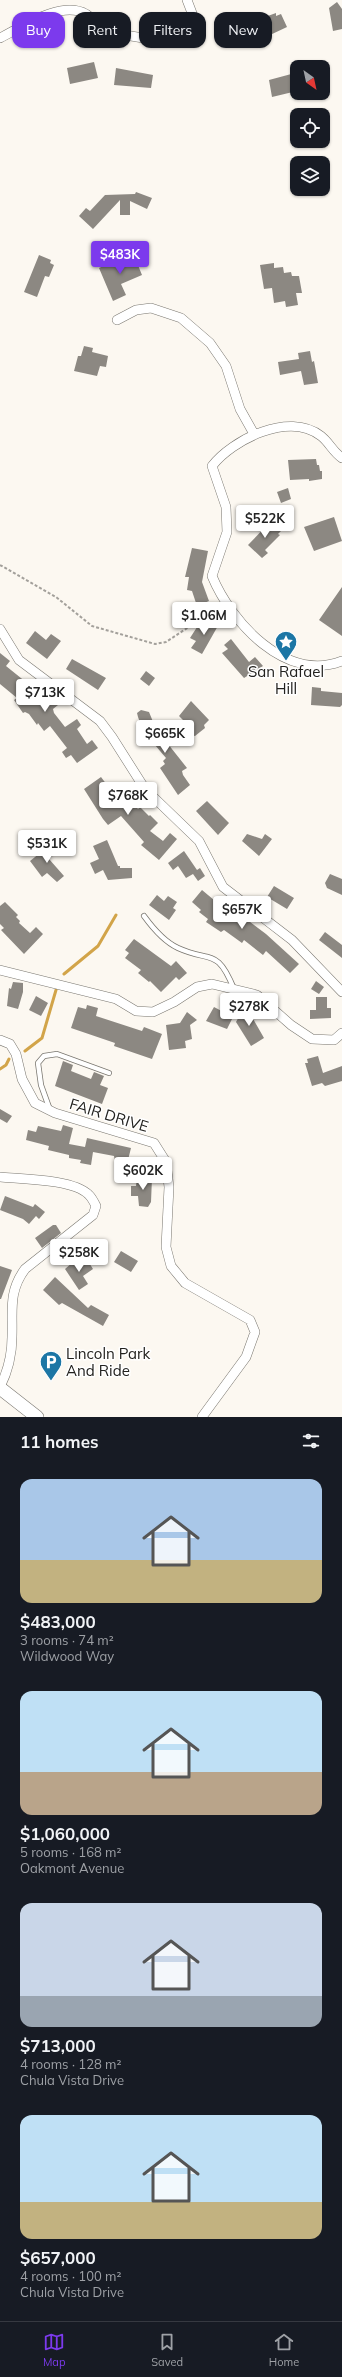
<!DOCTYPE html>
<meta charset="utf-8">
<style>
body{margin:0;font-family:Mulish,sans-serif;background:#242831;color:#f1f3f6;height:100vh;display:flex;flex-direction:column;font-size:15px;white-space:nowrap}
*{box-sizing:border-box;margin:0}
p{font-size:13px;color:#9ea1a6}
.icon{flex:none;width:22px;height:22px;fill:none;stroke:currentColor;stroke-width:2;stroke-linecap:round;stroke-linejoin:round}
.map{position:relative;height:1417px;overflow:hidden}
.panel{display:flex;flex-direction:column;background:#171b24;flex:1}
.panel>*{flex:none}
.hud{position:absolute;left:12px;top:12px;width:318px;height:36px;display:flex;gap:8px}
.needle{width:26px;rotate:147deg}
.controls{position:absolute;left:290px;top:60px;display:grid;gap:8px}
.controls a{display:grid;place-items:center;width:40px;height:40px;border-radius:8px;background:#171b24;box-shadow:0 1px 3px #0004;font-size:20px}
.price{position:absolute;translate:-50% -34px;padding:0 9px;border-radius:4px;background:#fff;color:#222;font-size:13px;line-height:26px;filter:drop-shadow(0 1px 2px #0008)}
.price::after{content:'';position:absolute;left:50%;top:24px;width:12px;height:9px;margin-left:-6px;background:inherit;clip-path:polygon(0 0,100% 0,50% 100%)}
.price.active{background:#7c3aed;color:#fff}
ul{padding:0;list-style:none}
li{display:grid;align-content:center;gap:8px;height:212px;padding:0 20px}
li span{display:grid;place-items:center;height:124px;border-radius:12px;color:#555}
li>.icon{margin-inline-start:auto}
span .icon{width:72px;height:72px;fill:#fffc;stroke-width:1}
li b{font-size:17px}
h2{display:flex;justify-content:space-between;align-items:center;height:48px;padding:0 20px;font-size:17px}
.chip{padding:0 14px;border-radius:12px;background:#171b24;box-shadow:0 1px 3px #0004;font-size:14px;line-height:36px}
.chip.active{background:#7c3aed;color:#fff}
.tabs{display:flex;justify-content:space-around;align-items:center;height:56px;border-top:1px solid #363941;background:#171b24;font-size:11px;color:#9ea1a6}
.tabs a{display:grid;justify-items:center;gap:2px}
.tabs .active{color:#7c3aed}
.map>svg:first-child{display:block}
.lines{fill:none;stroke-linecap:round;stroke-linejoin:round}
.stream{stroke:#d2a449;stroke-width:3}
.building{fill:#8c8882}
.service-casing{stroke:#7a7770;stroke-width:6}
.minor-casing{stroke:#7a7770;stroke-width:10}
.secondary-casing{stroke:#7a7770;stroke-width:14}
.path{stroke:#a3a09b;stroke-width:2;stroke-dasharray:3 2;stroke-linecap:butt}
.service{stroke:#fff;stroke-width:4.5}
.minor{stroke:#fff;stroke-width:9}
.secondary{stroke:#fff;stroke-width:13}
.labels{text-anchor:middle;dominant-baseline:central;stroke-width:3;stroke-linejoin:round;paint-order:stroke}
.poi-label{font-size:15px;fill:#22211e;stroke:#fff}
.street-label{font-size:15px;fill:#22211e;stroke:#fff}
</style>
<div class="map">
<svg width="342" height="1417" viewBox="0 0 342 1417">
<rect width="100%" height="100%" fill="#fcf8f1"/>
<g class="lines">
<path class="stream" d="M64,974L98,946L116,915
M25,1051L42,1038L56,990
M0,1069L6,1065L9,1059"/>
</g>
<path class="building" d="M337,2L342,9V29L333,31L329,8Z
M255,12L256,16L264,13L265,17L276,13V16L281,14L287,27L270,35L268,31L243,40L236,23L247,19L246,15Z
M94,62L98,78L70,84L67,68Z
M116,68L153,75L151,88L114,85Z
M295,73L297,74V91L272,97L269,80Z
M136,192L152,198L147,209L130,201V215H120V200L93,229L79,216L86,208L90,211L105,195L135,194Z
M133,253L142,275L121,284L126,295L113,301L99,268Z
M39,255L51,260L50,263L54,265L49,277L45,276L37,297L24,292Z
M274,263V268L283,267L284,273L291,272L292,276H299L302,293H296L298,305L286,307L285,301L274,303L272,288L264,289L260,265Z
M84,346L93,348L92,352L108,356L106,367L100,366L97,376L74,371L78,356H81Z
M310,351L312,362L314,361L318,383L304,385L301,371L280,375L278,362L299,359L298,353Z
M316,459L317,465H319L320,471H322V479L309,481V479L290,480L288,460Z
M288,488L291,499L281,503L277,492Z
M334,517L342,541L314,551L304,527Z
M272,520L282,530L278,534L280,535L265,550L268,553L262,558L248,545Z
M192,548L208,551L202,582L209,601L197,606L192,591L187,590L189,577H185Z
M342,587V636L319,620Z
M211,619L219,624L202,654L191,648L196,641L190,638L199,624L205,628Z
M35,631L46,640L51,634L61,641L47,659L26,643Z
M231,639L249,662L255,657L263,666L244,678L222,653L228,649L224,645Z
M0,653L10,661L6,666L37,691L48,703L57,696L63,701L53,709L54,713L65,727L77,719L81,725L77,729L87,744L92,740L98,748L77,763L71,755L66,758L62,752L67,748L50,726L44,731L38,723L37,725L29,714L25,712L23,713L14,700L17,698L0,684Z
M72,659L106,678L98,690L66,669Z
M146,671L155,678L149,686L140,679Z
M312,687L321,688V691L342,693V705L340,707L311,705Z
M191,701L209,720L204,725L205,728L195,736L188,735L185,732L181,724L184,721L179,716Z
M141,710L149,712L156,729L170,743L168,744L187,768L182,771L183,775L190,785L178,795L160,768L165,764L163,761L166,758L143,731L138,717L137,713Z
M101,777L107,785L110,782L118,793L123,789L138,809L140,807L149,816L150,815L158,823L150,831L163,841L170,833L177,839L159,860L141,845L144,842L121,816L108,825L103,819L84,789Z
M207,801L229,823L218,835L196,811Z
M247,834L262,839L265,834L272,839L259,856L242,841Z
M107,840L118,866H120V868H132V878L108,880L103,870L95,874L90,863L99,859L93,846Z
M50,845L56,853L49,859L64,876L57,882L47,873L42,877L30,861Z
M184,851L197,870L200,868L205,876L198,881L193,874L186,878L178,866L173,870L168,863Z
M330,874L342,879V895L327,888L325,883Z
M274,886L294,898L287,909L267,897Z
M202,890L226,910L229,906L266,934L299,964L290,973L266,951L263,955L244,940L242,943L224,930L221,932L206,922L208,919L199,912L201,910L192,902Z
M157,895L164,901L168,896L177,902L173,908L176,910L169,920L149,905Z
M5,902L18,915L16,917L20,921L19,923L30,933L36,927L43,934L24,954L1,930L4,928L0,924V906Z
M325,932L342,945V958L319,940Z
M134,939L171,966L176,961L187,973L179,980L176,977L161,992L150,981L149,982L138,973L141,970L125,958L129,953L125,950Z
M316,981L324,987L319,994L311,989Z
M13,982L23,983V992L18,1009L7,1006L9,988L11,989Z
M36,996L48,1003L41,1016L29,1010Z
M316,997H327V1008H331V1018L310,1019V1010H316Z
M87,1005L98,1008L96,1016L142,1031L144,1027L162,1034L152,1059L114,1046L115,1043L71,1028L78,1007L86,1009Z
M214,1007L233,1017L227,1029L206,1021Z
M244,1008L254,1014L252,1017L264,1038L251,1046L236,1022Z
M187,1012L197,1020L190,1025L192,1039L185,1041L186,1048L169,1050L166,1025L180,1023Z
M318,1056L323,1073L342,1066V1081L325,1086L322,1083L312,1086L305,1063H308L307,1059Z
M63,1061L73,1065L71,1071L91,1079L94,1072L104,1076L100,1085L108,1088L102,1104L55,1086Z
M0,1109L12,1116L7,1123L0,1119Z
M63,1125L73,1128L69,1144L85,1147L87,1138L131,1148L128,1160L124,1159L121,1162L115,1161L114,1156L93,1152L91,1165L80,1163L81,1160L69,1158V1155L48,1150L49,1146L26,1140L28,1130L36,1132L38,1126L61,1131Z
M137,1177L152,1178L151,1202L148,1207L139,1206L138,1196H131V1186H136Z
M5,1196L33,1207L35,1204L45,1212L39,1219L36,1216L29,1224L23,1219L0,1210Z
M53,1225H56L61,1233L42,1248L35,1238Z
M121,1251L138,1261L131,1272L114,1262Z
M86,1258L93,1269L83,1276L88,1284L79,1290L65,1269L73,1262L76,1264Z
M0,1266L12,1270L1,1299H0Z
M55,1277L88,1308L91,1305L109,1315L103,1326L62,1303L59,1305L43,1290Z"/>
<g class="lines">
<g class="service-casing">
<path id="service" d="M144,916C152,927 165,942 178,948C211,963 217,947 234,989
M50,1110L41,1085L38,1063L44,1056L57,1054L109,1073"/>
</g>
<g class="minor-casing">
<path id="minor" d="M84,31L109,28L125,35L155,40L174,34L190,23L192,13L187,0
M0,38C22,27 61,0 86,14C92,18 95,21 97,28
M117,320L136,310L151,308L181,318L210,343L226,366L240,409L254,434
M342,458C333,452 329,442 321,436C289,411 232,440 212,466L226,507L227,532L212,576C231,622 286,683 342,661
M0,629L19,660L100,721L112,737L145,789L199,841L223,887L292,940L342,992
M0,970L116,999L136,1011L153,1012L174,1002L197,987L212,984L257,995L291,1025L312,1039L334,1040L342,1033
M0,1040L10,1044L16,1054L22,1079L35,1103L55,1113L154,1143L166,1162L169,1187L166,1247L171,1266L185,1283L250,1320L255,1332L246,1357L202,1417
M0,1177C21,1179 74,1179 89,1195C92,1198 94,1202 96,1206L93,1215L25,1269C8,1292 13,1311 12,1337C12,1355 8,1371 0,1387"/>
</g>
<g class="secondary-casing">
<path id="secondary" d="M0,1388L37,1417"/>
</g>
<path class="path" d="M0,565L56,597L92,626L155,644L166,642L219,607"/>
<use href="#service" class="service"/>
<use href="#minor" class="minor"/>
<use href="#secondary" class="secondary"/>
</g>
<defs>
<g id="sight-pin" transform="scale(1.15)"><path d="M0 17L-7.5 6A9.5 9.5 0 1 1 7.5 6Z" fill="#1c76a5" stroke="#fff"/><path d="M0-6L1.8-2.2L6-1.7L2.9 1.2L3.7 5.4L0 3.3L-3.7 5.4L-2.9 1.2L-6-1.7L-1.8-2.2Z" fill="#fff"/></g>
<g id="parking-pin" transform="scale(1.15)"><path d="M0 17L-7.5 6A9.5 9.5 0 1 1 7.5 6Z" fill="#1c76a5" stroke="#fff"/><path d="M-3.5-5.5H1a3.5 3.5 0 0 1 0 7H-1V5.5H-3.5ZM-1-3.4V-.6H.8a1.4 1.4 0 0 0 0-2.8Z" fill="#fff"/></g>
</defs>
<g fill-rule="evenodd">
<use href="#sight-pin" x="286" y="642"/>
<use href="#parking-pin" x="51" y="1362"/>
</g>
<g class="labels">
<g class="poi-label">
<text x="286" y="671">San Rafael<tspan x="286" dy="17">Hill</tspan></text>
<text x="66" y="1353" text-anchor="start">Lincoln Park<tspan x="66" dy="17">And Ride</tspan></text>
</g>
<g class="street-label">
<text transform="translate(109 1115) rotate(17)">FAIR DRIVE</text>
</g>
</g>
</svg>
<div class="controls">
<a><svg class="needle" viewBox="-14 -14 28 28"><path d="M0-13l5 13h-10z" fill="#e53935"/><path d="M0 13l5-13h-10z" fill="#9ea1a6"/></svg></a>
<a><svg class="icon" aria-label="locate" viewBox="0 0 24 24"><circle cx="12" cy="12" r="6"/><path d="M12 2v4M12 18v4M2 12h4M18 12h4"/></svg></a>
<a><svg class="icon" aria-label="layers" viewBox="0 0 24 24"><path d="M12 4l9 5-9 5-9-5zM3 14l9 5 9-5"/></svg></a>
</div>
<b class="price active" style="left:120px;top:275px">$483K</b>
<b class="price" style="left:265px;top:539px">$522K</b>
<b class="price" style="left:204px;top:636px">$1.06M</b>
<b class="price" style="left:45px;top:713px">$713K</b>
<b class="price" style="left:165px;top:754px">$665K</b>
<b class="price" style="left:128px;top:816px">$768K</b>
<b class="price" style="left:47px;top:864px">$531K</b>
<b class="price" style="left:242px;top:930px">$657K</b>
<b class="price" style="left:249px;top:1027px">$278K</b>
<b class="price" style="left:143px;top:1191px">$602K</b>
<b class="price" style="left:79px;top:1273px">$258K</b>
<div class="hud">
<a class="chip active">Buy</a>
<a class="chip">Rent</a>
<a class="chip">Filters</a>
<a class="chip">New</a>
</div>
</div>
<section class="panel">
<h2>11 homes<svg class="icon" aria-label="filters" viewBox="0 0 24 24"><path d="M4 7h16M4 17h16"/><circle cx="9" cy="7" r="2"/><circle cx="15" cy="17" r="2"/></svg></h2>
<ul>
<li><span style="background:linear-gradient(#a9c7e8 65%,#c2b280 0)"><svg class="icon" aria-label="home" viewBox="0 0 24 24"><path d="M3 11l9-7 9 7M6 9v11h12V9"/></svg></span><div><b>$483,000</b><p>3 rooms · 74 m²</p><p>Wildwood Way</p></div></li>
<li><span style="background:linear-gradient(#bfe0f5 65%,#b9a48a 0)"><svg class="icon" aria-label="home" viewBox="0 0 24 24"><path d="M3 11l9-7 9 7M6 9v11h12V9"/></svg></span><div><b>$1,060,000</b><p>5 rooms · 168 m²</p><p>Oakmont Avenue</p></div></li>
<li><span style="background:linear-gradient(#c9d6e8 75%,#9aa5b1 0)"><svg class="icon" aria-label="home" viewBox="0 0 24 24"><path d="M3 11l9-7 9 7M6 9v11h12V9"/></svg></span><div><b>$713,000</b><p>4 rooms · 128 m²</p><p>Chula Vista Drive</p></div></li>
<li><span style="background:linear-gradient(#bfe0f5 70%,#c2b280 0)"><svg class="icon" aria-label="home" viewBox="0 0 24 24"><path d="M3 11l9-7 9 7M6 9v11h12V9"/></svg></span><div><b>$657,000</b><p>4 rooms · 100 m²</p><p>Chula Vista Drive</p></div></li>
</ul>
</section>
<nav class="tabs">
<a class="active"><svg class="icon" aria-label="map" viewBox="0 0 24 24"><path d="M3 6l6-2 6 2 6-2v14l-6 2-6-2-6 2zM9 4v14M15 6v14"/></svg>Map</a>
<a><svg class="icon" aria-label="saved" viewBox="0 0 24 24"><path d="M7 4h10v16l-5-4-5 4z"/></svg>Saved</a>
<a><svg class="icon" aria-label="home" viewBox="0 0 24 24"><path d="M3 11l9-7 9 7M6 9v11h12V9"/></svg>Home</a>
</nav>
